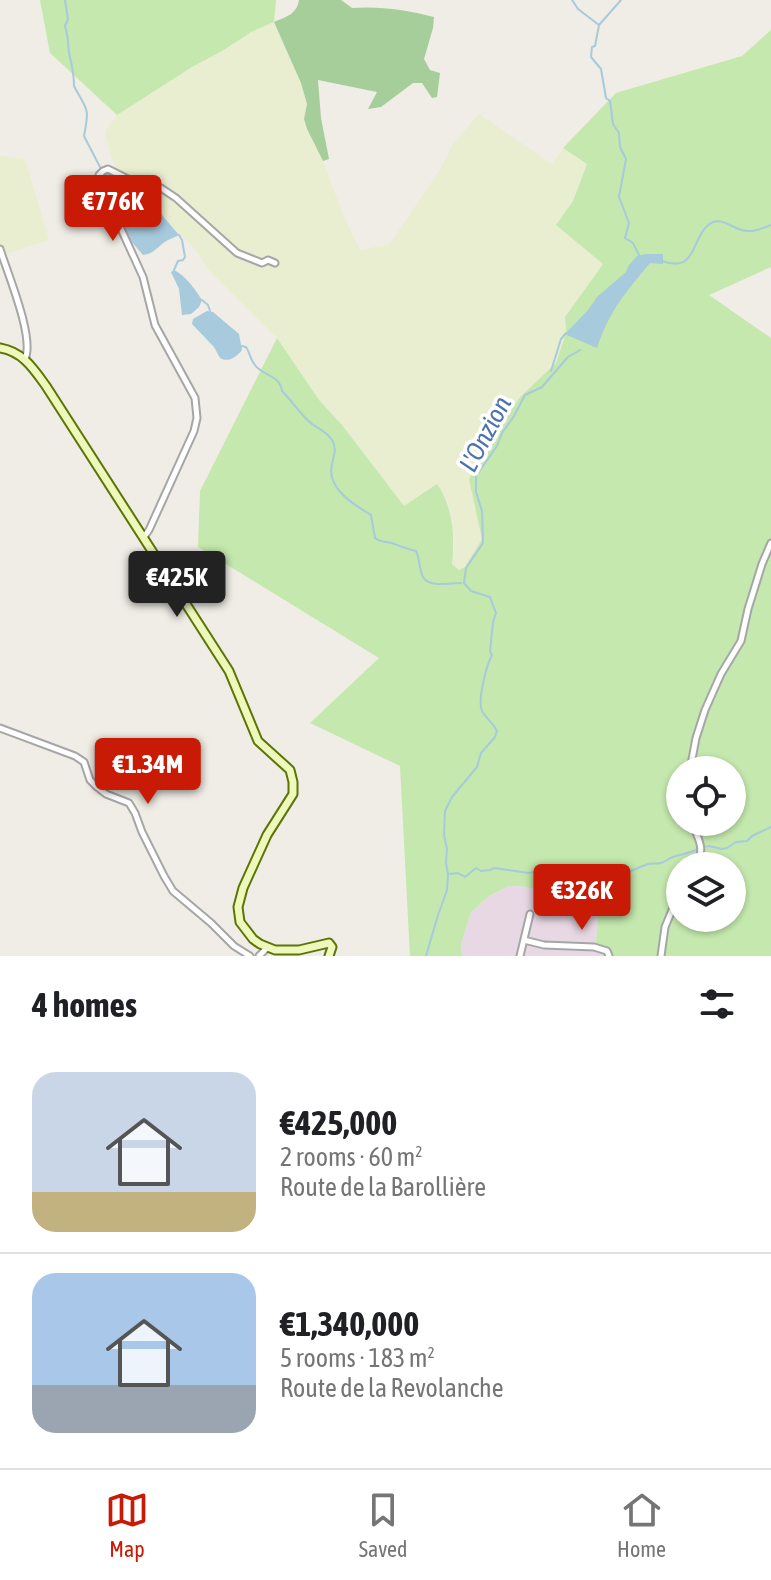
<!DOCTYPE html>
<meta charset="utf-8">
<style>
body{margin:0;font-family:"Asap Condensed",sans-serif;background:#f2f2f2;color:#202124;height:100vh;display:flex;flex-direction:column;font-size:30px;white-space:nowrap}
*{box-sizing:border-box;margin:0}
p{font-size:26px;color:#757577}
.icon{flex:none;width:44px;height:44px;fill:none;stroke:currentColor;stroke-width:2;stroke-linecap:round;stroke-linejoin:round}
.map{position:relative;height:956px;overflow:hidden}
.panel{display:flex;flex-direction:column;background:#fff;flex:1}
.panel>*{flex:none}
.buttons{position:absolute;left:666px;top:756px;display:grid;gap:16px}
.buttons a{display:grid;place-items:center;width:80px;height:80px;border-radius:50%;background:#fff;box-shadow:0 2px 6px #0004;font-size:40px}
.price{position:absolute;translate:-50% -68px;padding:0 18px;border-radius:8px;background:#c81a05;color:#fff;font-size:26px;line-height:52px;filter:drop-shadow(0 2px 4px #0008)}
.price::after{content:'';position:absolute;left:50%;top:48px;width:24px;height:18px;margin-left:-12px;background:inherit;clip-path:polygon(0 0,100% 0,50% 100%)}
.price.on{background:#222;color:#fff}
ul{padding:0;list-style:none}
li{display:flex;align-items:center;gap:24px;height:200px;padding:0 32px}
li+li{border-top:2px solid #e0e0e0}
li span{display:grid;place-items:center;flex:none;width:224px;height:160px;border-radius:24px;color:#555}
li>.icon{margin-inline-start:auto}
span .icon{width:96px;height:96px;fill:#fffc;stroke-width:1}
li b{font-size:34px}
h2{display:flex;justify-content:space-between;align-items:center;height:96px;padding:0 32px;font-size:34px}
.tabs{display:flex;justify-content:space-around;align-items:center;height:112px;border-top:2px solid #e0e0e0;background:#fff;font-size:22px;color:#757577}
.tabs a{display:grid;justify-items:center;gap:4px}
.tabs .on{color:#c81a05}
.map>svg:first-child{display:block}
.industrial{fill:#e8d8e3}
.farmland{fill:#e9eed1}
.grass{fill:#c4e8ad;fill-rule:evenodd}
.forest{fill:#a5ce9b}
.water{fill:#a7cadc}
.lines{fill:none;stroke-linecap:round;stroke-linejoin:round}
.stream{stroke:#a7cadc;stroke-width:2}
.minor-casing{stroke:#a6a6a6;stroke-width:9}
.secondary-casing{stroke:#5d7408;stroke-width:11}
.minor{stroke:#fff;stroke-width:5}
.secondary{stroke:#eef8bb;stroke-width:7}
.labels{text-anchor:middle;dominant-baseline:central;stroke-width:7;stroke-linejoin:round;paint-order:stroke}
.water-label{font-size:26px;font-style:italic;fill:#4d73ac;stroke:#fff}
</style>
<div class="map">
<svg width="771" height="956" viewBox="0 0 771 956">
<rect width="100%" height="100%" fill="#efede5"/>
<path class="industrial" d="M509,886H521L599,904L596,944L606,953L605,956H462L461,944L471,912L489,896Z"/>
<path class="farmland" d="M274,22L301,83L307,104L304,119L307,129L323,161L345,220L360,250L390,244L441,168L453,144L479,114L552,164L563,148L587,164L573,201L556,225L603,264L565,317L566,333L556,363L520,397L489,443L481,526L482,539L465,568L459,570L452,564L455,543L447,498L437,485L404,507L342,425L319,400L277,338L209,270L195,249L162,216L140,189L116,173L105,132L117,115L192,67L222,51L253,31Z
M0,156L25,159L49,240L2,255L0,247Z"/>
<path class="grass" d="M40,0H276L274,22L253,31L222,51L192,67L117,115L50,53Z
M771,30V267L709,295L771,338V956H605V953L596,944L599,904L521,886H509L489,896L471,912L461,944L462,956H410L400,766L310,723L379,658L198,547L200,491L277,338L319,400L342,425L404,506L437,484C453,506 455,537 452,564L459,570L465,567L482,539L469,479L489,443L520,397L556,363L566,333L565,317L603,264L556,225L573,201L587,164L563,148L616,93L742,56ZM680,770H732V822H680ZM680,866H732V918H680Z"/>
<path class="forest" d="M299,0H341L352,8C381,6 406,10 434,17L433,28L424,59L430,70L440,73L437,97L432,98L422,83H413L381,107L368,109L377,92L318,80L321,118L329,159L323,161L307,129L304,119L307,104L301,83L274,22C286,17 297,14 299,0Z"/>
<path class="water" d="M107,173L128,186L140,189L179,235C176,237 172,238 168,240C159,245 154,254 143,255L130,240L103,183L104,174Z
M646,254H663V264L650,263C626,292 609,311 597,348L567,335L566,333L588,310L597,297L626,272L629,265L637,256Z
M174,270C186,276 194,288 202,300L199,307L191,314L182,315L179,289L171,272Z
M207,311L213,312L239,334L242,350C236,357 229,363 220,358L214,347L192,324L193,319Z"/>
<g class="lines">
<path class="stream" d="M65,0L68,19L65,26C68,35 68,43 69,53C72,66 74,72 74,86C87,111 90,106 84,136L100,167
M572,0L578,9L599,25
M621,0L599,25L595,46L592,47L591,57L601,69L606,98L610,101L613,124L619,133L620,147L626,159L619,197L629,223L625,238L633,243L639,255
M662,261C699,274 690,236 711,223C722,216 735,231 747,231C755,232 763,228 771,225
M174,270L178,261L183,260L185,257L182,240L179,235
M202,300L208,305L210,311
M241,346L246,347C251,354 250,363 259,369C269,377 280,377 282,391C292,401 301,415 312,424C320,430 326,431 332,440C337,448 334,455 332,464C326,488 353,504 371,515L375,538C381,543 385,541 392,543C400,546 407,549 416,551C420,559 419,569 423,577C429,588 450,583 461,583
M551,371L561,339L566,333
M703,847L709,846L722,849L727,848L736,842L747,841L752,836L771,827
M450,874L458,873L465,877L476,868L481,871L490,870L494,868L529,873L539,871L550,873L557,871L590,881L601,879L605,881C620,877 634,869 648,864C652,863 657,864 661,863C665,862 669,858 673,857C682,854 690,853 698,849
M426,956L438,915L447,890L448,875L446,862L447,849L444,835L445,811L452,797L477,767L481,753L495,737L497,731C493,723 486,718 482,711C477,700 487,664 492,655L490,651L493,622L496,613L490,597L471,591L464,583L466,568L483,543L482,511L476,492V476L497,446L502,433L514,416L525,395L542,387L568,357L580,350"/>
<g class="minor-casing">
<path id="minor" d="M0,249C7,272 35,338 25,359
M144,537L149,530L194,431L197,418L195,398L155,325L143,277L100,183L99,175L103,171L108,169L130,180L161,188L176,198L237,253L262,263L268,260L275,263
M0,728L75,756L84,762L90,780L97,787L106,794L129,803L135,813L142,832L164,876L173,891L211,923L234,946L250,956
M690,770L696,738L705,710L721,674L741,641L748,609L762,564L771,543
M692,822C698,841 706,846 696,866
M524,940L544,945L594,947L607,951L609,956
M259,956L267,948
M520,956L530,914
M661,956L665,927L680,891"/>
</g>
<g class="secondary-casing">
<path id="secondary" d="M0,348C23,352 33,368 46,386L229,671L258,741L290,770L293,782V794L267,835L243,888L238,907L240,922L253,939L260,944L275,950H299L329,943L332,947L329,956"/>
</g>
<use href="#minor" class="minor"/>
<use href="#secondary" class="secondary"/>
</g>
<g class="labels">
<g class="water-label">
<text transform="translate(485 434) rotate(-62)">L'Onzion</text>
</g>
</g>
</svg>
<div class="buttons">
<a><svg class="icon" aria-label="locate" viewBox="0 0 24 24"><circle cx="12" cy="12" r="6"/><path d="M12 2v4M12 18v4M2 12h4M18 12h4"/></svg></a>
<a><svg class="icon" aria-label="layers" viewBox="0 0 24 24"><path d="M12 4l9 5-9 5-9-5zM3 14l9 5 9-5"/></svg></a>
</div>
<b class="price" style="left:113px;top:243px">€776K</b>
<b class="price on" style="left:177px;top:619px">€425K</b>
<b class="price" style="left:148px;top:806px">€1.34M</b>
<b class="price" style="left:582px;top:932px">€326K</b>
</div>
<section class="panel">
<h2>4 homes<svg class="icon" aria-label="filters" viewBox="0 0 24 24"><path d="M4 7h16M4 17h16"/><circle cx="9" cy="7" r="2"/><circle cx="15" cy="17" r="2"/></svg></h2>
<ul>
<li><span style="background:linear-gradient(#c9d6e8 75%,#c2b280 0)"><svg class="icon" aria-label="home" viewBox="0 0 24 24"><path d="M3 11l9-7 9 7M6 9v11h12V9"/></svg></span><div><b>€425,000</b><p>2 rooms · 60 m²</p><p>Route de la Barollière</p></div></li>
<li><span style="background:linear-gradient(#a9c7e8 70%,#9aa5b1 0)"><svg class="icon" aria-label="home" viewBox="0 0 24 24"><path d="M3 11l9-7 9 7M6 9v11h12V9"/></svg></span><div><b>€1,340,000</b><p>5 rooms · 183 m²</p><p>Route de la Revolanche</p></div></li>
</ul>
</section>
<nav class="tabs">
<a class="on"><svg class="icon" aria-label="map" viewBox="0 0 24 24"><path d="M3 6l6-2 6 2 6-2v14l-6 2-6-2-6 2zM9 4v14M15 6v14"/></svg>Map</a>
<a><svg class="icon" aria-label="saved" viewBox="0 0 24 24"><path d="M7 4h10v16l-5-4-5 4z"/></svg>Saved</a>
<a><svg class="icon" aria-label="home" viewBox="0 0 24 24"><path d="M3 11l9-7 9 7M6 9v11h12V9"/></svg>Home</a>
</nav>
